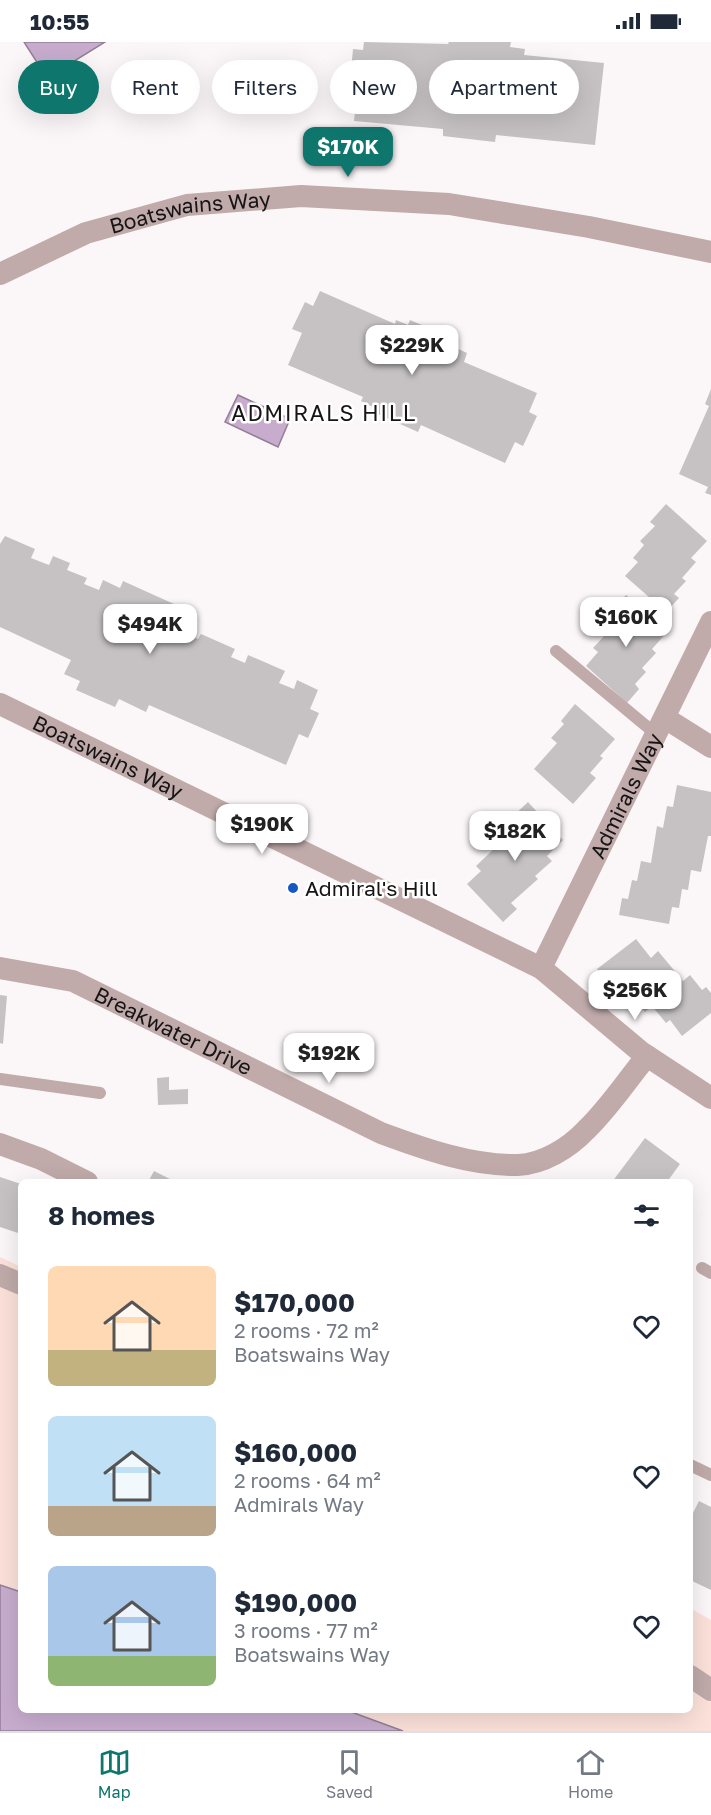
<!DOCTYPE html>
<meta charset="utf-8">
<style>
body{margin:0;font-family:"Golos Text",sans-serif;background:#f2f2f3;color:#1f2937;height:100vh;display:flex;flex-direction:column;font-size:22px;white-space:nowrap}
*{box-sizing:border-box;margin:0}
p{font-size:20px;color:#747a83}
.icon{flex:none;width:33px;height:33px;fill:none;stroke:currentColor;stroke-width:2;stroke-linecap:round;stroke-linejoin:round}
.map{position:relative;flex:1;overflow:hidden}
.drawer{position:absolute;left:18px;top:1137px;width:675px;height:534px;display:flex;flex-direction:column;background:#fff;border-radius:9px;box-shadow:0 6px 24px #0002}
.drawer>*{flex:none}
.guide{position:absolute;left:18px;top:18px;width:675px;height:54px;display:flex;gap:12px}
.price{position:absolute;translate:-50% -51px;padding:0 14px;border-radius:12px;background:#fff;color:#222;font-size:20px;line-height:39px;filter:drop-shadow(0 2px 3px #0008)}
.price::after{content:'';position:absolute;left:50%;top:36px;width:18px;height:14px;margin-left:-9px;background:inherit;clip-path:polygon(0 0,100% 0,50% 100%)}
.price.selected{background:#0f766e;color:#fff}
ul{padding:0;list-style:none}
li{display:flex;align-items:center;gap:18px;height:150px;padding:0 30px}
li span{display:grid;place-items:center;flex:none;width:168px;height:120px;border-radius:9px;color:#555}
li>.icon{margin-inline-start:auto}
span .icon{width:72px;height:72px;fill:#fffc;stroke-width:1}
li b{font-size:26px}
h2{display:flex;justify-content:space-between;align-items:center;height:72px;padding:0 30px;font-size:26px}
.pill{padding:0 21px;border-radius:27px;background:#fff;box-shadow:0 6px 24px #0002;font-size:21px;line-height:54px}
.pill.selected{background:#0f766e;color:#fff}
.status{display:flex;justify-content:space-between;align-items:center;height:42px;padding:0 30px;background:#fff;direction:ltr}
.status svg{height:16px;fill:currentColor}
.tabs{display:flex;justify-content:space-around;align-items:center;height:84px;border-top:2px solid #e0e1e3;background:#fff;font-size:16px;color:#747a83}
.tabs a{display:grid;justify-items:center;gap:3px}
.tabs .selected{color:#0f766e}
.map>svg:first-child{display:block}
.green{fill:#fbe1d9}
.water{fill:#c7acce;stroke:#927e96;stroke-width:1.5}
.building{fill:#c6c2c4}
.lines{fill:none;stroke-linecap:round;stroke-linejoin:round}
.service{stroke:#c0aaaa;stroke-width:12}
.minor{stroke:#c0aaaa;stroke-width:22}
.poi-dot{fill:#1657c2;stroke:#fff;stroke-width:2}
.labels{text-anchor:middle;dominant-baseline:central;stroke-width:5;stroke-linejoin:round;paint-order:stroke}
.street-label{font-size:21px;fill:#161415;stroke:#fff}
.poi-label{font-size:21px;fill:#161415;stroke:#fff;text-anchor:start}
.neighbourhood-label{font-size:22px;letter-spacing:1.5px;fill:#161415;stroke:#fff}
</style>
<div class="status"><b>10:55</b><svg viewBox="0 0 49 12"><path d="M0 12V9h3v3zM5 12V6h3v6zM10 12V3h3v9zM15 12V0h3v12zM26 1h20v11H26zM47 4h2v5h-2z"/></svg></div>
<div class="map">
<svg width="711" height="1689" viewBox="0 0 711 1689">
<rect width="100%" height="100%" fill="#fbf6f7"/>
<path class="green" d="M0,1215L21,1225V1550L0,1543Z
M690,1566L711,1578V1689H403L346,1668H690Z"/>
<path class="water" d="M24,0H105L47,36Z
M238,353L290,377L278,405L225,380Z
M0,1543L21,1550V1668H346L403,1689H0Z"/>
<path class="building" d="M364,0L448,2L449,0H511L510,5L525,7L524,13L604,21L595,103L496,93L495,100L443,94V87L354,79L358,40L350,39L353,7L363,8Z
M320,249L395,282L396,278L408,283L410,278L457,298L454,305L467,311L464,320L537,351L529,370L537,374L523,404L515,400L505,421L421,383L418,390L371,369L373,365L361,359L363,355L288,323L302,291L292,287L305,260L313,264Z
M711,347V453L705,451L708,445L679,432L709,364L705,362Z
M666,462L707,499L691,516L696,520L682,536L686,539L674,552L679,556L666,570L625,534L638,520L633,516L644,503L640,499L655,484L650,480Z
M5,494L35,507L31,516L49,523L53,514L70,521L67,528L87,536L84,542L99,548L103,538L120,546L123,539L174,562L171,571L189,579L184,591L198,597L201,592L235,607L231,615L245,621L248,613L285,629L279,641L294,647L297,638L318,648L310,667L319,671L308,696L299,692L286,723L149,663L146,670L119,657L115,665L76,648L80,639L64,632L71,618L0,585V502Z
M626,553L668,589L652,607L656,611L642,626L646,630L635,642L639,647L627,661L586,624L598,610L593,606L605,593L601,590L615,574L611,570Z
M575,662L615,697L600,714L603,716L590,731L596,736L573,762L534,727L557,701L551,696L564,682L561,679Z
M677,743L711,750V794H708L701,830L691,828L688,848L682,847L679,866L672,865L669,882L619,873L622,856L628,857L632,838L637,839L641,819L651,821L657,784L663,786L667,764L673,765Z
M528,760L563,798L547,814L552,819L535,834L538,837L511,861L517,867L503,880L467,842L481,829L476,824L502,799L500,796L516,781L511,776Z
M636,897L651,916L658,909L683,939L690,933L702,948L706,945L711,951V971L682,994L670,978L666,981L652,964L645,970L621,939L612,946L597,927Z
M0,953L7,954L3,1002L0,1001Z
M169,1035V1048L188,1047V1062L158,1063L157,1036Z
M645,1096L680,1122L667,1140H612Z
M154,1129L172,1138L171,1140H148Z
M0,1135L21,1142V1192L0,1185Z
M699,1459L711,1465V1548L690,1538V1477Z"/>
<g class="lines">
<path class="service" d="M556,609L657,693
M0,1037L100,1051
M702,1226L711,1231
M690,1423L711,1433"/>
<g class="minor">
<path id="s1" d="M0,232L86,191L187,163L301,154L449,162L589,185L711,210"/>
<path id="s2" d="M0,662L541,926L641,1010L711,1056"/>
<path d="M665,676L711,705"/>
<path id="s3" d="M0,926L73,939L381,1091C424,1107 472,1124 518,1123C543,1122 569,1106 586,1088C609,1066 627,1038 647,1014"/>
<path id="s4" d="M541,926L711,580"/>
<path d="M0,1102L41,1117L87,1140"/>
<path d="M0,1233L21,1242"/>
<path d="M690,1634L711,1648"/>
</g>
</g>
<circle class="poi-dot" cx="293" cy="846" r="6"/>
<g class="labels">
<g class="street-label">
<text stroke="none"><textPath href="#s1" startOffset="202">Boatswains Way</textPath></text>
<text stroke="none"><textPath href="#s2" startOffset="120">Boatswains Way</textPath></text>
<text stroke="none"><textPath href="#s4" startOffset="192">Admirals Way</textPath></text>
<text stroke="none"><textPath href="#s3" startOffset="186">Breakwater Drive</textPath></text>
</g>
<g class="poi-label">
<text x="305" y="846">Admiral's Hill</text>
</g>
<g class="neighbourhood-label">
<text x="324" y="370">ADMIRALS HILL</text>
</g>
</g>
</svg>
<b class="price selected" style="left:348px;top:136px">$170K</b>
<b class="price" style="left:412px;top:334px">$229K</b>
<b class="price" style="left:626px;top:606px">$160K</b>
<b class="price" style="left:150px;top:613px">$494K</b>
<b class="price" style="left:262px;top:813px">$190K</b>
<b class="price" style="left:515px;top:820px">$182K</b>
<b class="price" style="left:635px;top:979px">$256K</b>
<b class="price" style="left:329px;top:1042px">$192K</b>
<div class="guide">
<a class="pill selected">Buy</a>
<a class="pill">Rent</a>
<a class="pill">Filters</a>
<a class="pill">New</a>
<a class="pill">Apartment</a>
</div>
<section class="drawer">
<h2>8 homes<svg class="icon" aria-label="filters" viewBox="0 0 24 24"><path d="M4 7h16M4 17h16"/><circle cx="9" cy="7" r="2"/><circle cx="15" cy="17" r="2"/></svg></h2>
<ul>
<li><span style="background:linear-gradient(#ffd9b3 70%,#c2b280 0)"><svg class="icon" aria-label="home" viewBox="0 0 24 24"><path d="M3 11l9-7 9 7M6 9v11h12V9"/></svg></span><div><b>$170,000</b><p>2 rooms · 72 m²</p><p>Boatswains Way</p></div><svg class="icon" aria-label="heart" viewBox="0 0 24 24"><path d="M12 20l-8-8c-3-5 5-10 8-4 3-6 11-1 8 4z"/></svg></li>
<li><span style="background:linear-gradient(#bfe0f5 75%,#b9a48a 0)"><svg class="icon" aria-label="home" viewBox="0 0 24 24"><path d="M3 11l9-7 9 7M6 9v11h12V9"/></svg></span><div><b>$160,000</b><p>2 rooms · 64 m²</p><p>Admirals Way</p></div><svg class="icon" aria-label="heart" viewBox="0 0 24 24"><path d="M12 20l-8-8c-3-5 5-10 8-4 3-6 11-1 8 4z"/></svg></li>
<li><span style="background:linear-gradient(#a9c7e8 75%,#8fb573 0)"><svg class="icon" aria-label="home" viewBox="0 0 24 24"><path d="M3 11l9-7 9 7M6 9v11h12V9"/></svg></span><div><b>$190,000</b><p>3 rooms · 77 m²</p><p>Boatswains Way</p></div><svg class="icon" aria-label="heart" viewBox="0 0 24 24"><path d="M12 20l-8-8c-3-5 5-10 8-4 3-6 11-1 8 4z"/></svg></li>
</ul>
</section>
</div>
<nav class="tabs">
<a class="selected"><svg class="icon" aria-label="map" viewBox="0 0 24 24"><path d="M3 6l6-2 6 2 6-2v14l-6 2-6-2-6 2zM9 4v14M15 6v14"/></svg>Map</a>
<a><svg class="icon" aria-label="saved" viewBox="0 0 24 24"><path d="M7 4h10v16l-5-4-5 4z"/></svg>Saved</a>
<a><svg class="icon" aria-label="home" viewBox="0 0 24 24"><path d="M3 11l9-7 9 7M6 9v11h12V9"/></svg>Home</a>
</nav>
